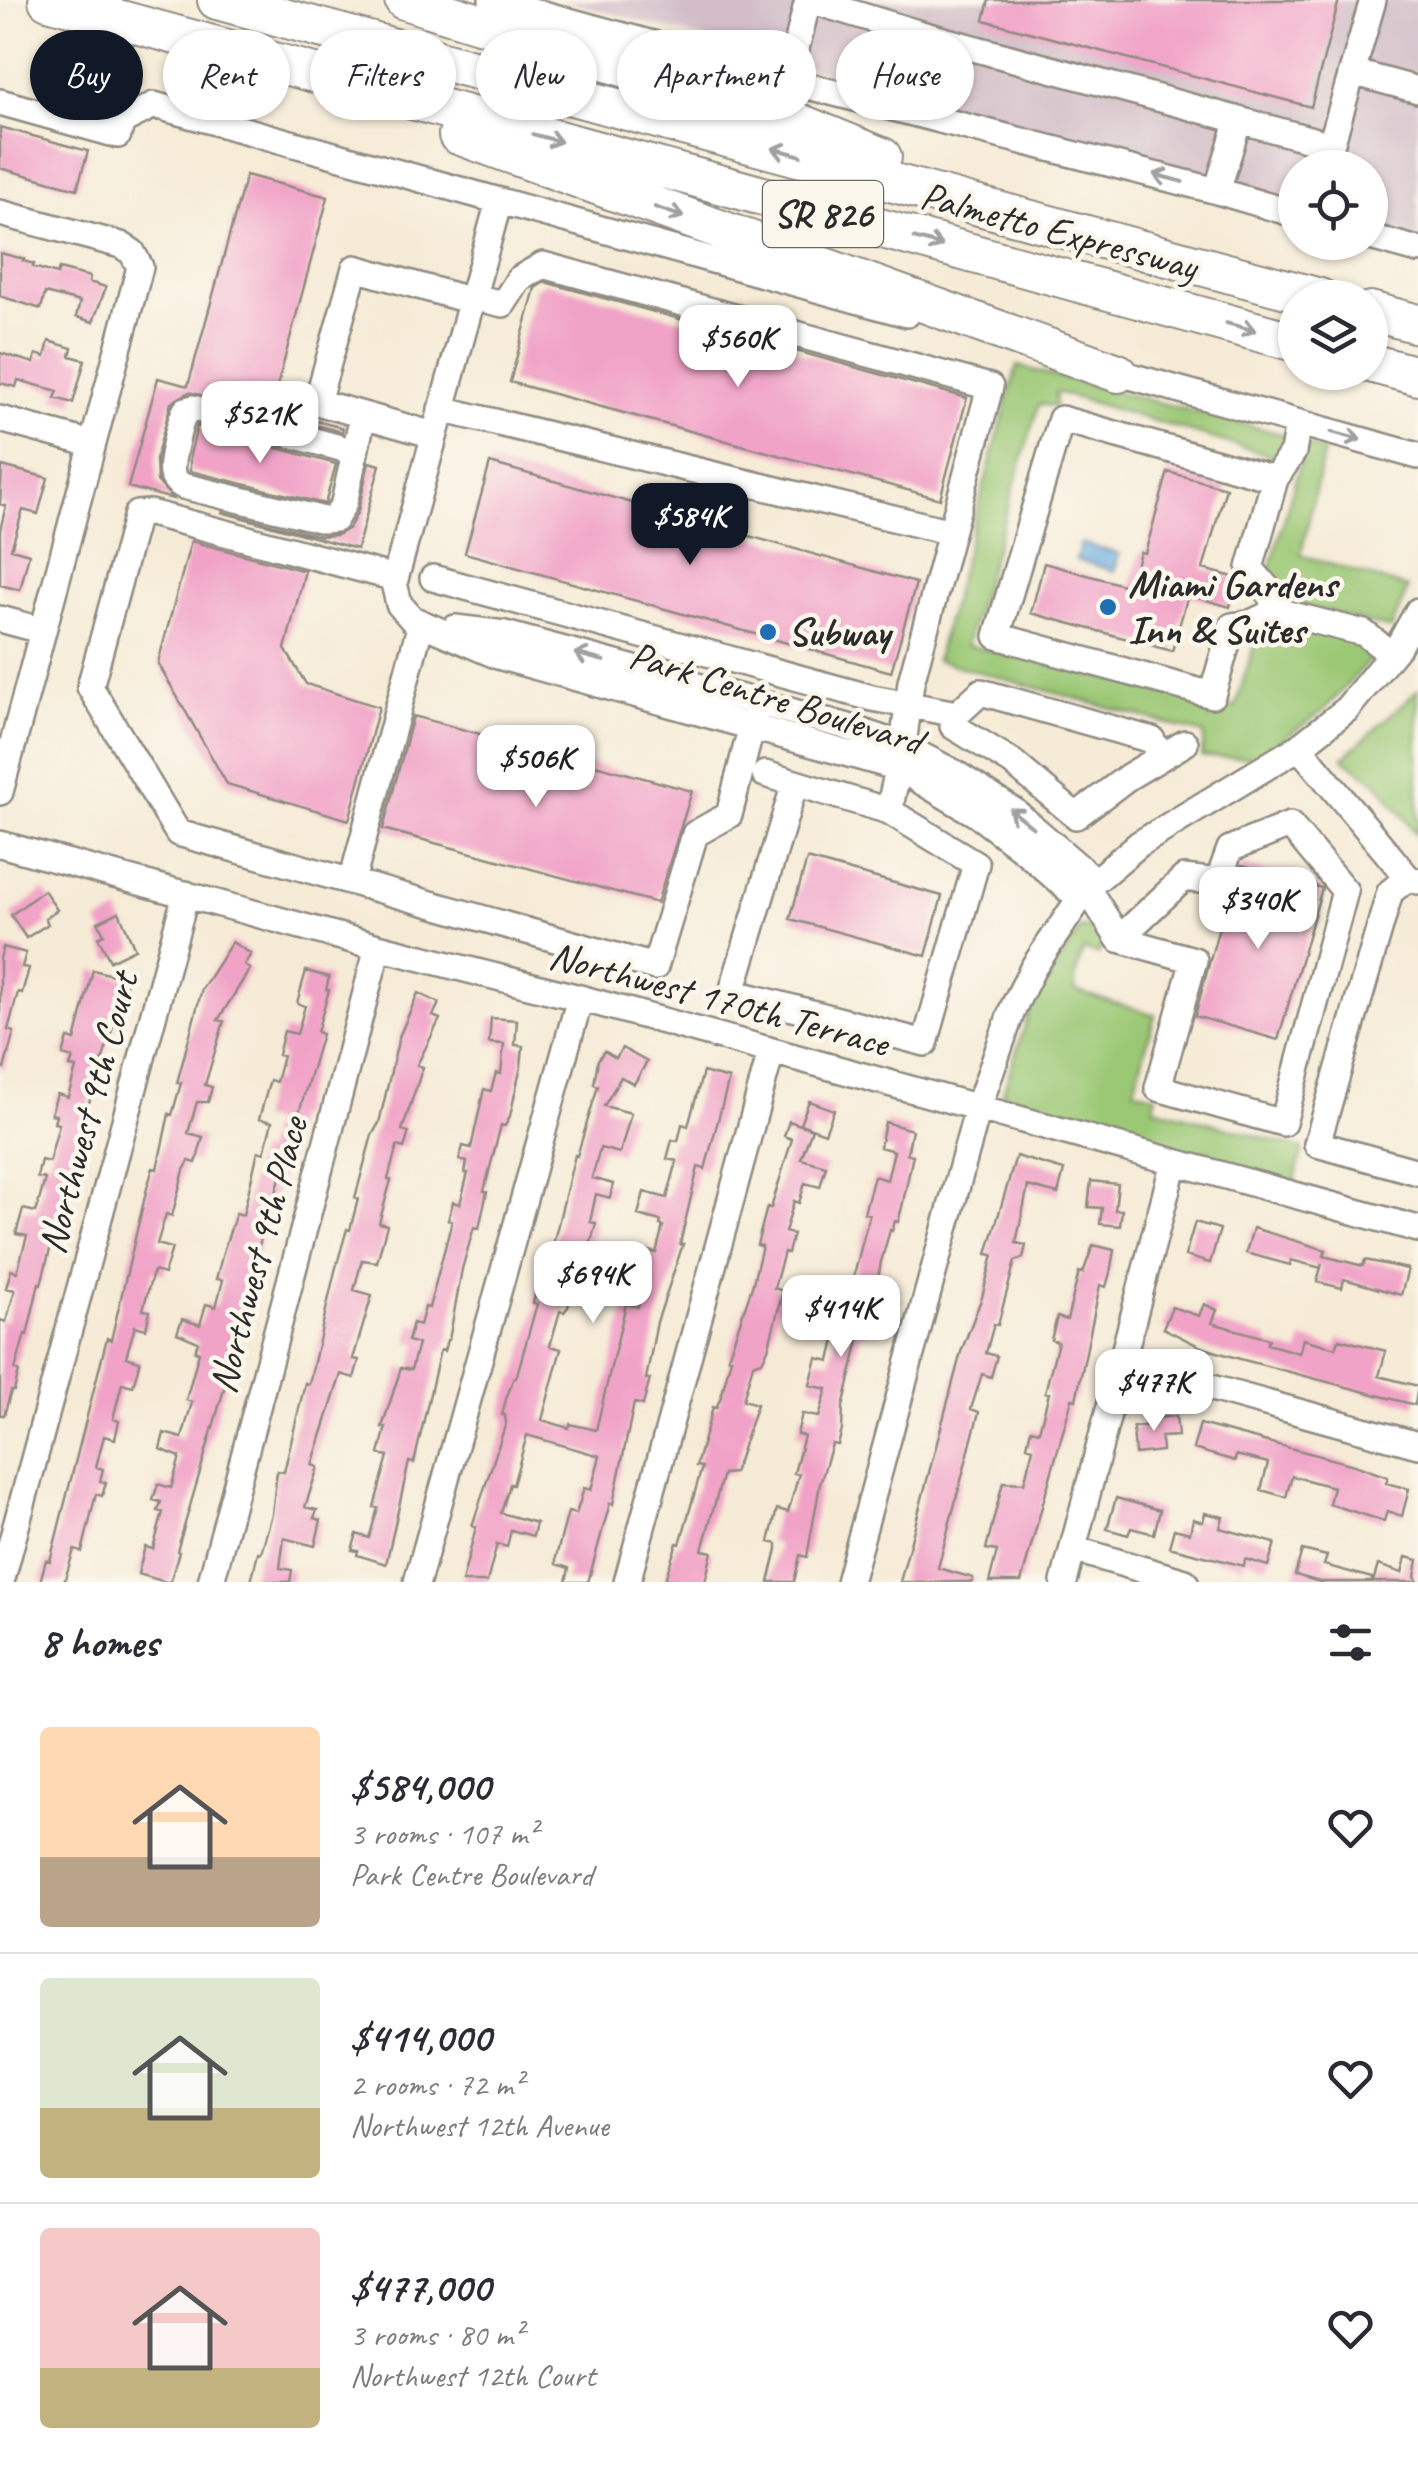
<!DOCTYPE html>
<meta charset="utf-8">
<style>
body{margin:0;font-family:Caveat,sans-serif;background:#f2f2f3;color:#2b2b33;height:100vh;display:flex;flex-direction:column;font-size:38px;white-space:nowrap}
*{box-sizing:border-box;margin:0}
p{font-size:32px;color:#7c7c81}
.icon{flex:none;width:55px;height:55px;fill:none;stroke:currentColor;stroke-width:2;stroke-linecap:round;stroke-linejoin:round}
.map{position:relative;height:1582px;overflow:hidden}
.details{display:flex;flex-direction:column;background:#fff;flex:1}
.details>*{flex:none}
.top-card{position:absolute;left:30px;top:30px;width:1360px;height:90px;display:flex;gap:20px}
.tools{position:absolute;left:1278px;top:150px;display:grid;gap:20px}
.tools a{display:grid;place-items:center;width:110px;height:110px;border-radius:50%;background:#fff;box-shadow:0 2px 8px #0004;font-size:50px}
.price{position:absolute;translate:-50% -85px;padding:0 22px;border-radius:20px;background:#fff;color:#222;font-size:32px;line-height:65px;filter:drop-shadow(0 2px 5px #0008)}
.price::after{content:'';position:absolute;left:50%;top:60px;width:30px;height:22px;margin-left:-15px;background:inherit;clip-path:polygon(0 0,100% 0,50% 100%)}
.price.current{background:#111827;color:#fff}
ul{padding:0;list-style:none}
li{display:flex;align-items:center;gap:30px;height:250px;padding:0 40px}
li+li{border-top:2px solid #e1e1e2}
li span{display:grid;place-items:center;flex:none;width:280px;height:200px;border-radius:10px;color:#555}
li>.icon{margin-inline-start:auto}
span .icon{width:120px;height:120px;fill:#fffc;stroke-width:1}
li b{font-size:42px}
h2{display:flex;justify-content:space-between;align-items:center;height:120px;padding:0 40px;font-size:42px}
.tag{padding:0 35px;border-radius:45px;background:#fff;box-shadow:0 2px 8px #0004;font-size:35px;line-height:90px}
.tag.current{background:#111827;color:#fff}
.map>svg:first-child{display:block}
.industrial{fill:#d2bdc8}
.green{fill:#9bc875;stroke:#637a50;stroke-width:2.5}
.water{fill:#6daee1;stroke:#4c6c86;stroke-width:2.5}
.building{fill:#f1a3c7}
.lines{fill:none;stroke-linecap:round;stroke-linejoin:round}
.minor-casing{stroke:#908b81;stroke-width:30}
.highway-casing{stroke:#908b81;stroke-width:42}
.minor{stroke:#fff;stroke-width:25}
.highway{stroke:#fff;stroke-width:38}
.oneway{stroke:#a0a0a0}
.poi-dot{fill:#1f6fb2;stroke:#fbf7ec;stroke-width:4}
.labels{text-anchor:middle;dominant-baseline:central;stroke-width:9;stroke-linejoin:round;paint-order:stroke}
.shield{fill:#fbf7ec;stroke:#696865;stroke-width:2.5}
.shield-label{font-size:38px;font-weight:bold;fill:#2b2b2b}
.street-label{font-size:40px;fill:#2b2b2b;stroke:#fbf7ec}
.poi-label{font-size:40px;font-weight:bold;fill:#2b2b2b;stroke:#fbf7ec;text-anchor:start}
</style>
<div class="map">
<svg width="1418" height="1582" viewBox="0 0 1418 1582">
<rect width="100%" height="100%" fill="#fbf7ec"/>
<filter id="ink" filterUnits="userSpaceOnUse"><feTurbulence type="fractalNoise" baseFrequency=".01" numOctaves="2"/><feDisplacementMap in="SourceGraphic" scale="20" xChannelSelector="R" yChannelSelector="G"/><feConvolveMatrix kernelMatrix="1 2 1 2 8 2 1 2 1" color-interpolation-filters="sRGB"/></filter>
<filter id="wash" filterUnits="userSpaceOnUse"><feTurbulence type="fractalNoise" baseFrequency=".0048" numOctaves="4" result="noise"/><feDisplacementMap in="SourceGraphic" scale="40" xChannelSelector="R" yChannelSelector="G"/><feGaussianBlur stdDeviation="2.25" result="paint"/><feColorMatrix in="noise" values="0 0 0 0 0 0 0 0 0 0 0 0 0 0 0 0 0 1.4 0 .05"/><feComposite in="paint" operator="in"/></filter>
<g filter="url(#wash)">
<rect width="100%" height="100%" fill="#f6ebd7"/>
<path class="industrial" d="M563,0H1418V240L1370,225V168H1295V203Z"/>
<path class="green" d="M1017,366L1285,435L1279,458L1056,392L1055,407L1039,404L966,645L1235,708L1258,632L1276,619L1354,638L1370,660L1322,712L1256,757H1202L1204,734L936,660Z
M1305,445L1324,451L1301,555L1408,588L1391,629L1279,599L1269,573Z
M1418,690V837L1379,784L1343,758Z
M1080,928H1098L1105,940L1098,954L1083,950L1075,977V991L1155,1015L1134,1089L1156,1096L1154,1107L1303,1149L1293,1188L1011,1108L1002,1095L1030,1010Z"/>
<path class="water" d="M1081,543L1119,554L1115,571L1076,560Z"/>
<g id="blocks">
<path class="building" d="M989,0H1339L1311,107L984,20Z
M0,127L88,151L77,189L0,168Z
M246,175L328,197L271,409L343,428L342,432L189,392L171,403L156,459L157,481L173,499L128,487L158,378L188,386Z
M0,253L24,259L23,261L34,264L33,267L57,274L59,269L90,277L89,282L106,287L93,322L76,317L80,302L45,293L41,309L0,296Z
M545,282L967,398L940,499L510,382L535,288Z
M49,341L72,348L70,356L85,360L73,403L55,398L58,391L18,380L16,387L0,383V353L34,363L36,354L45,357Z
M197,426L336,464L325,504L190,471V455Z
M369,462L380,465L357,549L221,512L320,536L337,535L349,528L358,511Z
M490,463L916,583L891,672L465,553Z
M2,466L48,478L38,514L23,510L11,549L29,554L20,590L0,585V530L6,506L0,504Z
M1168,472L1226,488L1203,569L1237,578L1230,607L1188,595L1172,651L1031,613L1044,563L1130,587L1140,552L1145,553Z
M191,541L305,571L285,649L306,684L379,707L349,820L227,784L158,663Z
M413,716L692,791L657,903L383,829Z
M807,859L942,896L926,956L790,919Z
M1242,865L1322,888L1278,1040L1195,1016L1228,894Z
M44,890L57,910L45,918L48,924L26,938L11,915Z
M119,912L135,949L110,961L98,937L104,934L98,922Z
M232,942L251,954L244,965L250,969L218,1020L224,1021L205,1085L212,1087L208,1102H197L188,1133L203,1137L196,1163L189,1161L184,1170L172,1216L166,1214L157,1244L172,1248L164,1274L154,1271L151,1279L143,1310L150,1311L146,1329L135,1326L126,1357L140,1361L133,1386L122,1383L113,1419L119,1421L115,1439L104,1436L96,1467L103,1469L100,1481L106,1483L102,1496L96,1494L82,1552L74,1550L64,1582H40L46,1560L50,1561L107,1338L111,1340L147,1188L153,1168L157,1169L169,1114L172,1115L181,1083H177L202,989Z
M3,947L26,953L22,967L29,968L22,993L18,992L8,1030L14,1032L4,1069L0,1068V959Z
M93,970L128,979L86,1112L41,1284L39,1283L27,1335L25,1334L15,1370L19,1371L14,1391H11L4,1415H0V1320L6,1322L15,1290L6,1288L11,1270L17,1272L27,1236L16,1234L23,1209L36,1212L45,1179L37,1177L41,1160L49,1162L59,1124L54,1123L56,1115L51,1114L57,1094L68,1097L76,1068L70,1067L73,1058L63,1055L68,1038L75,1040Z
M306,971L329,977L326,990H329L317,1032L322,1034L298,1116L295,1115L286,1166H283L267,1228L264,1227L256,1257L260,1258L235,1351L177,1551L179,1552L170,1582H166L138,1574L145,1547L153,1549L163,1512L158,1511L161,1502L153,1500L158,1484L171,1488L180,1457L160,1449L164,1433L182,1438L192,1402L186,1400L199,1352L195,1351L198,1342L177,1333L182,1319L200,1325L206,1304L216,1307L223,1280L216,1279L224,1249L236,1213L243,1215L258,1151L264,1153L272,1122L259,1119L270,1080L276,1082L283,1056L278,1055L284,1031L297,1034L305,1006L297,1003Z
M418,993L439,1003L433,1016L440,1019L417,1065L423,1067L402,1130L409,1132L404,1148L397,1146L388,1179L391,1180L379,1223L387,1225L377,1262L362,1260L354,1290L372,1295L353,1359L359,1360L354,1378L341,1374L312,1465L318,1467L305,1507L317,1510L314,1518L321,1520L315,1546L284,1538L280,1568L292,1570L290,1582H251L258,1552L261,1553L272,1514L277,1471L284,1472L305,1383L309,1384L335,1271L347,1229L350,1230L358,1199L355,1198L372,1135L379,1123L399,1037Z
M491,1018L517,1020L515,1045L523,1046L521,1066L510,1116L505,1126L501,1125L484,1191L487,1192L479,1228L474,1227L462,1269L449,1340H447L444,1351L440,1350L414,1463L409,1462L386,1564L357,1555L358,1551L352,1550L357,1534L369,1538L378,1508L374,1507L388,1456L379,1454L386,1427H382L401,1368L411,1370L418,1344L408,1341L413,1323L420,1325L425,1307L429,1308L452,1221L448,1220L453,1202L460,1204L468,1173H465L467,1162L459,1160L463,1146L471,1148L484,1089L491,1091L496,1073L501,1074L504,1044L489,1043Z
M622,1048L647,1062L634,1084L621,1077L604,1106L631,1113L620,1153L600,1148L592,1178L613,1184L610,1198L596,1194L590,1222L596,1223L587,1257L582,1256L568,1307L564,1312L560,1311L550,1346L561,1349L542,1420L569,1428L570,1424L596,1430L626,1304L638,1307L647,1275L632,1271L637,1252L641,1254L642,1249L656,1253L663,1226L660,1225L661,1221L638,1215L644,1192L667,1198L677,1161L667,1159L672,1140L678,1141L682,1124L688,1126L703,1072L729,1079L705,1169L698,1167L680,1244H683L657,1322L646,1379H650L643,1405L634,1403L613,1504L610,1503L588,1582H566L569,1568L556,1564V1557L568,1512L576,1514L584,1488L591,1490L600,1456L527,1435L513,1485L510,1484L501,1513L536,1523L533,1536L511,1530L507,1547L497,1544L487,1582H462L476,1527L472,1526L506,1423L505,1415H502L506,1399L514,1377L516,1378L537,1304L533,1303L537,1289L547,1269L575,1155L577,1156L598,1086L594,1084L598,1060L604,1051L616,1058Z
M809,1101L834,1110L825,1133L800,1124Z
M789,1121L812,1129L801,1159L826,1166L820,1187L805,1183L799,1203L794,1201L785,1232L793,1234L788,1253L784,1252L774,1288L783,1291L768,1349L762,1361L753,1364L743,1400L757,1404L734,1473L723,1474L702,1550L712,1552L705,1582L665,1579L677,1543L680,1544L702,1467L696,1466L713,1407L716,1408L721,1397L731,1358L728,1357L752,1287L762,1246L757,1245L767,1207L771,1208L792,1139L784,1136Z
M885,1122L912,1130L907,1154L913,1155L902,1207L898,1222L895,1221L892,1231L890,1230L881,1262L868,1334L861,1332L843,1407L842,1430L838,1445L832,1444L820,1484L807,1557L800,1555L794,1582H769L777,1549V1544L769,1542L777,1509L788,1512L799,1474L794,1473L804,1436L797,1434L802,1414L819,1417L827,1389L810,1385L817,1358L830,1361L838,1327V1321L832,1320L840,1288L850,1291L867,1224L869,1214L864,1213L874,1176L887,1180L894,1151L880,1147Z
M1016,1156L1064,1170L1058,1194L1028,1186L1016,1243L1026,1245L1023,1258L1015,1261L998,1325L994,1324L986,1353L997,1356L991,1377L982,1374L971,1409L979,1412L938,1568L973,1578V1582H900L961,1352L982,1297L993,1255L987,1254Z
M1091,1181L1118,1184L1115,1210H1122L1120,1226L1100,1224L1102,1208L1088,1207Z
M1195,1222L1220,1229L1210,1263L1185,1256Z
M1253,1228L1326,1250L1324,1256L1363,1266L1365,1260L1408,1269L1401,1295L1344,1279L1342,1288L1317,1282L1322,1263L1321,1268L1291,1260L1290,1265L1246,1253Z
M1093,1245L1114,1250L1110,1273L1106,1287L1100,1285L1076,1400L1072,1399L1021,1582H989L997,1551L986,1549L1003,1482L1024,1483L1033,1448L1027,1446L1031,1429L1039,1431L1049,1393L1045,1392L1058,1342L1051,1340L1057,1317L1067,1320L1079,1272L1083,1273Z
M1204,1304L1217,1310L1212,1323L1269,1339L1267,1344L1299,1353L1303,1339L1336,1348L1339,1339L1386,1351L1379,1376L1418,1386L1415,1405L1240,1359L1201,1347L1163,1328L1172,1307L1199,1316Z
M1176,1416L1178,1436L1161,1437L1162,1451L1135,1454L1133,1427L1145,1426L1144,1419Z
M1200,1424L1354,1465L1388,1477L1386,1483L1409,1489L1402,1516L1387,1511L1384,1521L1329,1504L1333,1487L1292,1476L1286,1497L1261,1490L1268,1463L1236,1455L1235,1461L1193,1449Z
M1116,1498L1160,1510L1154,1534L1131,1528L1128,1535L1107,1529Z
M1205,1513L1223,1517L1220,1528L1275,1543L1268,1566L1245,1559L1244,1566L1169,1547L1174,1529L1190,1533L1193,1519L1203,1522Z
M1302,1550L1327,1556L1324,1565L1372,1578V1582H1320L1295,1575Z
M1406,1557L1418,1560L1415,1577L1418,1582H1373L1378,1565L1402,1573Z"/>
</g>
</g>
<g filter="url(#ink)">
<use href="#blocks" fill-opacity="0" stroke="#908b81" stroke-width="2.5"/>
<g class="lines">
<g class="minor-casing">
<path id="minor" d="M492,0L788,81L1217,191L1295,214
M810,0L914,32L1331,145L1373,0
M1352,72L1418,90
M788,81L808,0
M0,102L118,135L122,121L154,105L907,314
M1217,191L1239,119
M499,201L394,583L399,604L412,619L498,656L899,768L978,815L1025,851L1079,899
M0,213L121,245L132,252L140,267L0,792
M1370,237L1418,250
M473,297L503,304L519,279L543,265L990,387L911,682L903,746L889,811
M1105,369L1418,456
M441,409L951,532
M0,419L92,444
M434,435L317,402L355,268L472,301
M355,452L193,408L186,410C180,420 169,464 172,474C175,481 177,482 183,486L324,520L335,519L344,503L363,415
M1275,479L1250,568L1268,589L1276,611L1249,624L1232,626L1212,695L997,636L1061,419L1275,479L1293,452L1298,423
M395,578L150,513L137,514L90,687L178,833L655,967L695,834L729,815L758,702
M433,578L872,698L957,714L953,726L1012,762L1076,816L1128,777L1185,743
M1276,611L1364,633L1391,654
M0,619L41,630
M455,628L505,634L845,726L903,746L953,772L1014,811L1095,881
M957,714L981,692L1152,740L1161,757
M1299,747L1408,878L1418,881
M765,774L889,811L976,864L925,1043L732,992L795,783
M0,844L378,947L580,998L1418,1229
M1408,878L1390,892L1317,1144L1418,1172
M352,881L421,623
M1087,888L1119,939L1194,960L1158,1088L1283,1123L1345,891L1290,825L1230,849L1218,882L1184,878L1119,939
M1121,1363L1418,1445
M1073,1549L1185,1582
M1,1582L186,894
M211,1582L378,947
M417,1582L580,998
M627,1582L771,1052
M849,1582L978,1108L1013,1008L1033,968L1087,888L1139,844L1299,747L1346,710L1399,645L1418,611
M1064,1582L1174,1162"/>
</g>
<g class="highway-casing">
<path id="highway" d="M48,0L1295,342
M217,0L1320,298
M404,0L777,114L882,157
M458,135L1118,373
M1370,311L1418,324
M1370,363L1418,376"/>
</g>
<use href="#minor" class="minor"/>
<use href="#highway" class="highway"/>
</g>
<defs><path id="oneway-shaft" d="M-6 0H5M1.5-3L5.5 0L1.5 3" fill="none" stroke-width="1.6" stroke-linecap="round" stroke-linejoin="round" transform="scale(2.5)"/></defs>
<g class="oneway">
<use href="#oneway-shaft" transform="translate(547 138) rotate(15)"/>
<use href="#oneway-shaft" transform="translate(787 152) rotate(-165)"/>
<use href="#oneway-shaft" transform="translate(1168 178) rotate(-165)"/>
<use href="#oneway-shaft" transform="translate(669 212) rotate(19)"/>
<use href="#oneway-shaft" transform="translate(928 242) rotate(15)"/>
<use href="#oneway-shaft" transform="translate(1241 327) rotate(15)"/>
<use href="#oneway-shaft" transform="translate(1346 436) rotate(15)"/>
<use href="#oneway-shaft" transform="translate(589 657) rotate(-165)"/>
<use href="#oneway-shaft" transform="translate(1021 818) rotate(-141)"/>
</g>
</g>
<g class="poi-dot">
<circle cx="1108" cy="607" r="10"/>
<circle cx="768" cy="632" r="10"/>
</g>
<g class="labels">
<rect class="shield" x="763" y="181" width="120" height="66" rx="8"/>
<g class="shield-label">
<text x="823" y="214">SR 826</text>
</g>
<g class="street-label">
<text transform="translate(1059 231) rotate(15)">Palmetto Expressway</text>
<text transform="translate(776 698) rotate(17)">Park Centre Boulevard</text>
<text transform="translate(719 999) rotate(15)">Northwest 170th Terrace</text>
<text transform="translate(88 1113) rotate(-75)">Northwest 9th Court</text>
<text transform="translate(258 1255) rotate(-75)">Northwest 9th Place</text>
</g>
<g class="poi-label">
<text x="1128" y="584">Miami Gardens<tspan x="1128" dy="46">Inn &amp; Suites</tspan></text>
<text x="788" y="632">Subway</text>
</g>
</g>
</svg>
<div class="tools">
<a><svg class="icon" aria-label="locate" viewBox="0 0 24 24"><circle cx="12" cy="12" r="6"/><path d="M12 2v4M12 18v4M2 12h4M18 12h4"/></svg></a>
<a><svg class="icon" aria-label="layers" viewBox="0 0 24 24"><path d="M12 4l9 5-9 5-9-5zM3 14l9 5 9-5"/></svg></a>
</div>
<b class="price" style="left:738px;top:390px">$560K</b>
<b class="price" style="left:260px;top:466px">$521K</b>
<b class="price current" style="left:690px;top:568px">$584K</b>
<b class="price" style="left:536px;top:810px">$506K</b>
<b class="price" style="left:1258px;top:952px">$340K</b>
<b class="price" style="left:593px;top:1326px">$694K</b>
<b class="price" style="left:841px;top:1360px">$414K</b>
<b class="price" style="left:1154px;top:1434px">$477K</b>
<div class="top-card">
<a class="tag current">Buy</a>
<a class="tag">Rent</a>
<a class="tag">Filters</a>
<a class="tag">New</a>
<a class="tag">Apartment</a>
<a class="tag">House</a>
</div>
</div>
<section class="details">
<h2>8 homes<svg class="icon" aria-label="filters" viewBox="0 0 24 24"><path d="M4 7h16M4 17h16"/><circle cx="9" cy="7" r="2"/><circle cx="15" cy="17" r="2"/></svg></h2>
<ul>
<li><span style="background:linear-gradient(#ffd9b3 65%,#b9a48a 0)"><svg class="icon" aria-label="home" viewBox="0 0 24 24"><path d="M3 11l9-7 9 7M6 9v11h12V9"/></svg></span><div><b>$584,000</b><p>3 rooms · 107 m²</p><p>Park Centre Boulevard</p></div><svg class="icon" aria-label="heart" viewBox="0 0 24 24"><path d="M12 20l-8-8c-3-5 5-10 8-4 3-6 11-1 8 4z"/></svg></li>
<li><span style="background:linear-gradient(#dfe7d0 65%,#c2b280 0)"><svg class="icon" aria-label="home" viewBox="0 0 24 24"><path d="M3 11l9-7 9 7M6 9v11h12V9"/></svg></span><div><b>$414,000</b><p>2 rooms · 72 m²</p><p>Northwest 12th Avenue</p></div><svg class="icon" aria-label="heart" viewBox="0 0 24 24"><path d="M12 20l-8-8c-3-5 5-10 8-4 3-6 11-1 8 4z"/></svg></li>
<li><span style="background:linear-gradient(#f6c9c9 70%,#c2b280 0)"><svg class="icon" aria-label="home" viewBox="0 0 24 24"><path d="M3 11l9-7 9 7M6 9v11h12V9"/></svg></span><div><b>$477,000</b><p>3 rooms · 80 m²</p><p>Northwest 12th Court</p></div><svg class="icon" aria-label="heart" viewBox="0 0 24 24"><path d="M12 20l-8-8c-3-5 5-10 8-4 3-6 11-1 8 4z"/></svg></li>
</ul>
</section>
